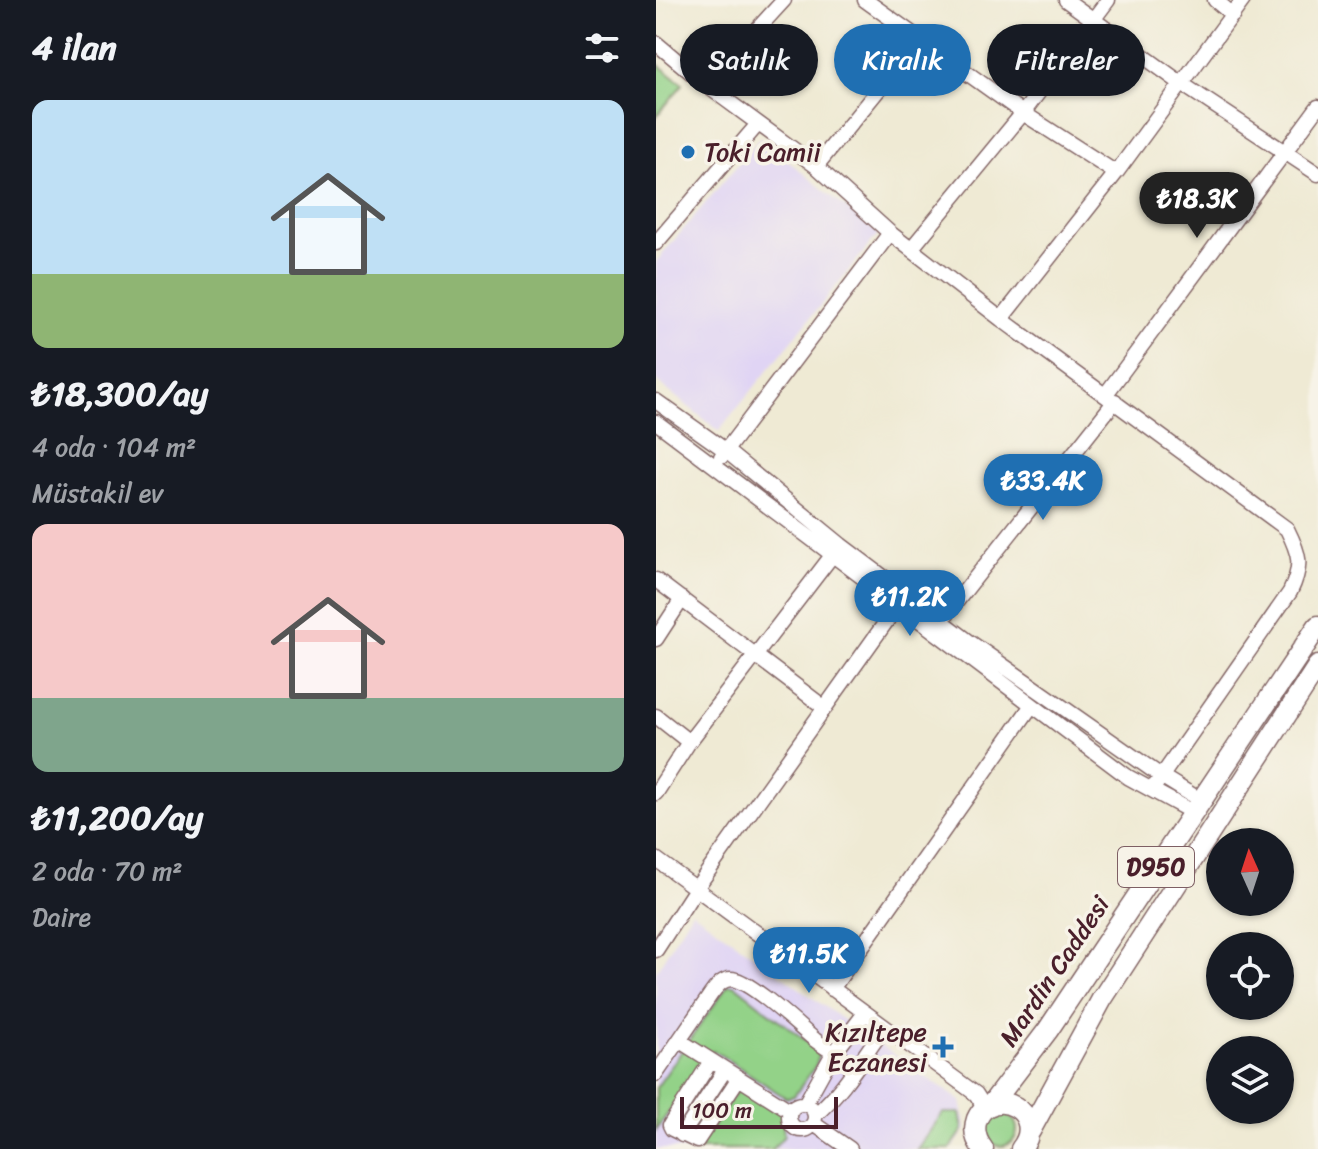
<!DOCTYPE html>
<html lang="tr">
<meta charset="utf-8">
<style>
body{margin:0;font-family:Sriracha,sans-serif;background:#242831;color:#f1f3f6;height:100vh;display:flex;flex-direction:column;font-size:30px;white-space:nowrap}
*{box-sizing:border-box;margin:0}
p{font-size:26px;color:#9ea1a6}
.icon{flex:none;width:44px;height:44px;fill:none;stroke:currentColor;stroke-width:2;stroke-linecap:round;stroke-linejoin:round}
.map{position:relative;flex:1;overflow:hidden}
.panel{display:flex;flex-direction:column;background:#171b24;width:656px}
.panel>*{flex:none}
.banner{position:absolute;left:24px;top:24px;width:518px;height:72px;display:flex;gap:16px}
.needle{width:52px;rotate:357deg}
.tools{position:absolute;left:550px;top:828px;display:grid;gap:16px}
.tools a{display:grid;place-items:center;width:88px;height:88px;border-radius:50%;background:#171b24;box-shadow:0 2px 6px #0004;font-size:40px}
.scale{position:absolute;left:24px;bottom:20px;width:158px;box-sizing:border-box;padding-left:8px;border:4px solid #4a1f2b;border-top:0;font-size:22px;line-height:28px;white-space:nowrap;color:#4a1f2b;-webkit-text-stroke:6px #f7f3e8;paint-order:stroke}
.price{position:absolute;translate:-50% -68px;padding:0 18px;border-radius:28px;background:#1f6fb2;color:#fff;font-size:26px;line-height:52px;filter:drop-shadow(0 2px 4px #0008)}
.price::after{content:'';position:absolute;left:50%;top:48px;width:24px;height:18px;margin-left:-12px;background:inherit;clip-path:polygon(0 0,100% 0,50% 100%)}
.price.active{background:#222;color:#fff}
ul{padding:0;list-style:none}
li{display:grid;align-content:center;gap:16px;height:424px;padding:0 32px}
li span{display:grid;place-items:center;height:248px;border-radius:16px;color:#555}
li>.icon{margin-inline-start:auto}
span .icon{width:144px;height:144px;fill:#fffc;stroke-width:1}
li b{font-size:34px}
h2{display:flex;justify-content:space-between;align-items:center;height:96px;padding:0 32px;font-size:34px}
.chip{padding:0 28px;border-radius:36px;background:#171b24;box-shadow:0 2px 6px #0004;font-size:28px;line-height:72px}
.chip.active{background:#1f6fb2;color:#fff}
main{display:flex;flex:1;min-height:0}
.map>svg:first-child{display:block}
.built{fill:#e0d4f4}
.green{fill:#93d288;stroke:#6e785a;stroke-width:2}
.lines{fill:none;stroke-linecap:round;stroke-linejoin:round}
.minor-casing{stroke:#846666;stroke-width:17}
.highway-casing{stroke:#846666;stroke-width:23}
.minor{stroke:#fff;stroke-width:14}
.highway{stroke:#fff;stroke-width:20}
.poi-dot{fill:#1f6fb2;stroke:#f7f3e8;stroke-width:3}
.labels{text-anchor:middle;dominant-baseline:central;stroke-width:7;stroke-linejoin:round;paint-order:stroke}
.shield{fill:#f7f3e8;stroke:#7e5f64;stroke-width:2}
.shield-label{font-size:24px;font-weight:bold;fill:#4a1f2b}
.poi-label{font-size:26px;fill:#4a1f2b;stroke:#f7f3e8;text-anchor:start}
.street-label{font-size:26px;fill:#4a1f2b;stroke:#f7f3e8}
</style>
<main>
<section class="panel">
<h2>4 ilan<svg class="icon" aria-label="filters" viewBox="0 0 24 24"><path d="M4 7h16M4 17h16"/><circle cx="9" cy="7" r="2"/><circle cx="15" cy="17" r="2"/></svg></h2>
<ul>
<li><span style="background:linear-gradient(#bfe0f5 70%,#8fb573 0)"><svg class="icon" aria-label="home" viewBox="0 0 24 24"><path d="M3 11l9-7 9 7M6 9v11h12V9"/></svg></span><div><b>₺18,300/ay</b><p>4 oda · 104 m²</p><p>Müstakil ev</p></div></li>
<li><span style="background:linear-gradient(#f6c9c9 70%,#7fa58c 0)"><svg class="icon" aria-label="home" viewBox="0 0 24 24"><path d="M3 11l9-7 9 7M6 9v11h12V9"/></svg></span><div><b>₺11,200/ay</b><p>2 oda · 70 m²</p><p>Daire</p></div></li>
</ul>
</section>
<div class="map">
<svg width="662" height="1149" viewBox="0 0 662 1149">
<rect width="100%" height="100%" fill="#f7f3e8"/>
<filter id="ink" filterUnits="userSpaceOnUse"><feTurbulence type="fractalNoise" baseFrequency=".0125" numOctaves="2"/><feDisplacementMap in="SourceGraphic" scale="16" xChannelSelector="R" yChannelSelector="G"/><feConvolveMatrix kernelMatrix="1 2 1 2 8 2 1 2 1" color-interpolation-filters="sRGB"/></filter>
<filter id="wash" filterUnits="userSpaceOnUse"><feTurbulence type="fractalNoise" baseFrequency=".006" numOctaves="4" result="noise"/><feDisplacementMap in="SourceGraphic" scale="32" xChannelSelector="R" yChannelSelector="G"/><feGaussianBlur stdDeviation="1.8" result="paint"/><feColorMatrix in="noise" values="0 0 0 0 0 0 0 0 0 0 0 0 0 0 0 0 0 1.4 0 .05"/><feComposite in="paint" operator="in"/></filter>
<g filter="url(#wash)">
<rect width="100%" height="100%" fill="#efead4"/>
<path class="built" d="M104,138L222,234L63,431L0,381V262Z
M36,911L179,1014L305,1101L310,1129L296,1149H0V972Z"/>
<path class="green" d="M0,63L27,84L0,117Z
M72,985H79L159,1048L163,1055L160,1065L138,1096L130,1098L57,1050L0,1130V1088Z
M84,1086L126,1113L128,1136L117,1149H41Z
M287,1113H304L307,1130L294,1149H261Z
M329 1130a16 16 0 1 1 32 0a16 16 0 1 1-32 0Z"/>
</g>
<g filter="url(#ink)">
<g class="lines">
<g class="minor-casing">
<path id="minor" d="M209,0L367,113L460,173
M410,0L526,84L662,174
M559,0L577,15
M0,43L50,85L160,166L234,233L345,319L631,529C644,555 647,565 634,592L496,790
M50,85L128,0
M160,166L263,40
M0,243L102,124
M255,249L367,113L452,0
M345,319L460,173L587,0
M450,394L662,107
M0,401L69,450L185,545L315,643L505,776L544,800
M0,422L472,777L536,812
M65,457L234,233
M0,580L169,708
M286,620L459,401
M0,639L26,599
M0,716L33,742
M0,793L33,742L181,549
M0,859L320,1094L329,1108
M0,950L41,887L242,605
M176,989L376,705
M24,1041L135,1111
M55,1061L14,1125L16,1129L41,1141L82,1079
M0,1074L55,994C61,986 68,976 80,980C100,986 141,1025 159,1040C172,1050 187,1058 200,1068
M133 1117a13 13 0 1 1 26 0a13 13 0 1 1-26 0Z
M149,1104L175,1057L209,1013
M159,1115C188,1090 206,1058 228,1028
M158,1124L194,1149
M26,1135L69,1070"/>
</g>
<g class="highway-casing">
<path id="highway" d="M335,1105L392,1030L662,626
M374,1131L446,999L662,666
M327,1149C320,1140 317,1130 321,1119C337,1083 393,1113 365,1149"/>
</g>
<use href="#minor" class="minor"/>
<use href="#highway" class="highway"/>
</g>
</g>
<g class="poi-dot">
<circle cx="32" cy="152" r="8"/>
<path d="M283 1035h8v8h8v8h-8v8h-8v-8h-8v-8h8z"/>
</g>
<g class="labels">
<rect class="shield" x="462" y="847" width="76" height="40" rx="6"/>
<g class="shield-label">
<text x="500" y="867">D950</text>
</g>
<g class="poi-label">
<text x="48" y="152">Toki Camii</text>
<text x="271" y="1032" text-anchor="end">Kızıltepe<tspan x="271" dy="30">Eczanesi</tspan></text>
</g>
<g class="street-label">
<text transform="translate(398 971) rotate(-56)">Mardin Caddesi</text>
</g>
</g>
</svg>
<div class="tools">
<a><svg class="needle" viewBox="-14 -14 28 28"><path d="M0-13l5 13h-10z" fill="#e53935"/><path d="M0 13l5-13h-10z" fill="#9ea1a6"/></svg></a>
<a><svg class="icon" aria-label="locate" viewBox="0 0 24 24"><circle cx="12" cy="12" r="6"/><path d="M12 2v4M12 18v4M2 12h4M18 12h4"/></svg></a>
<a><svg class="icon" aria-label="layers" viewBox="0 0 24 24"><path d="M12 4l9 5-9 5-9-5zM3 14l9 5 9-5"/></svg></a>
</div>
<div class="scale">100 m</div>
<b class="price active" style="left:541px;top:240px">₺18.3K</b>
<b class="price" style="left:387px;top:522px">₺33.4K</b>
<b class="price" style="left:254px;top:638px">₺11.2K</b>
<b class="price" style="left:153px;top:995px">₺11.5K</b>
<div class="banner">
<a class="chip">Satılık</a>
<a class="chip active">Kiralık</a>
<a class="chip">Filtreler</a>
</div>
</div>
</main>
